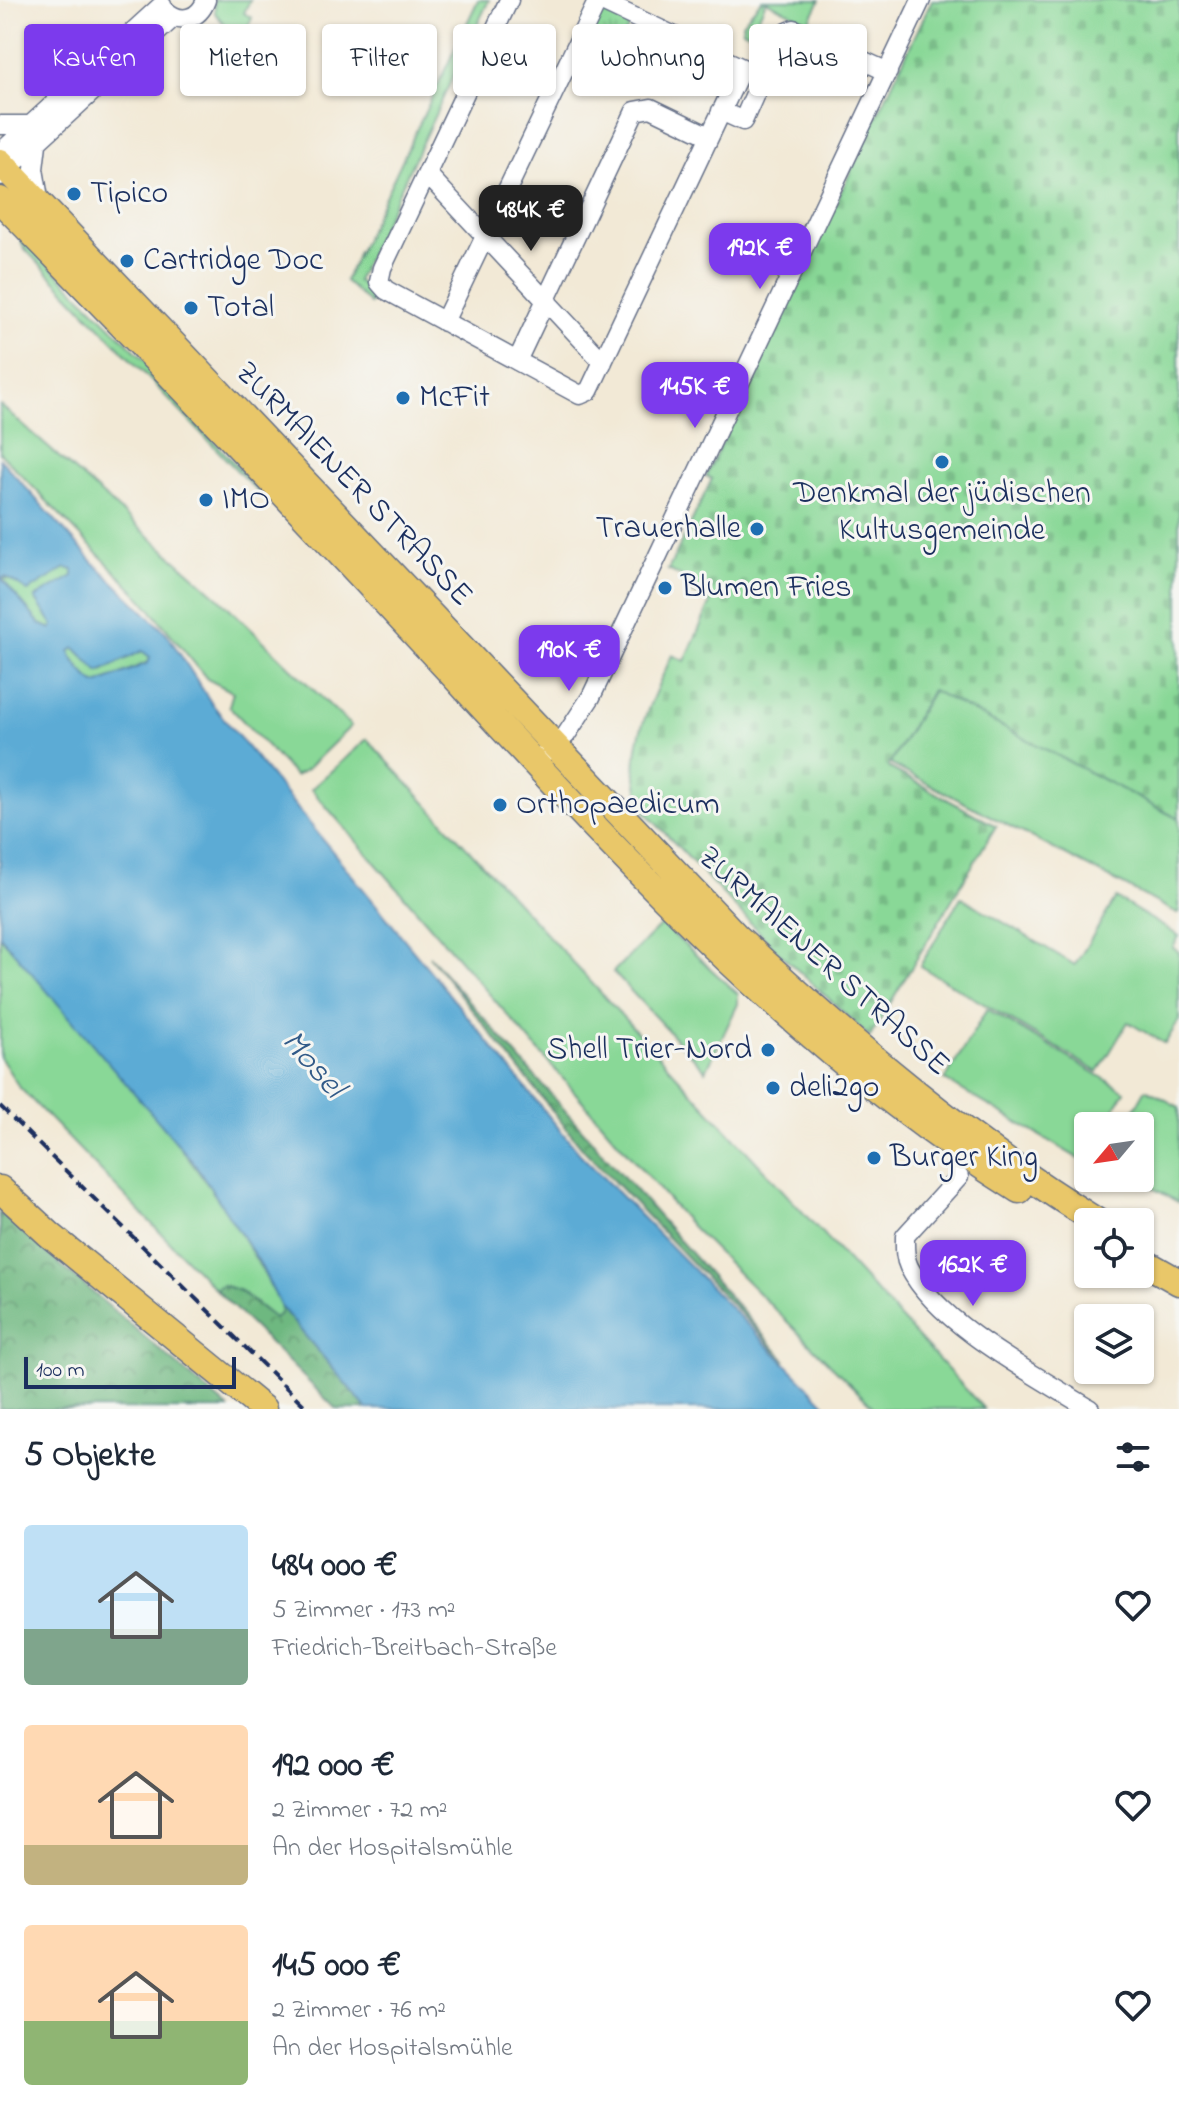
<!DOCTYPE html>
<html lang="de">
<meta charset="utf-8">
<style>
body{margin:0;font-family:"Indie Flower",sans-serif;background:#f6f6f7;color:#1f2937;height:100vh;display:flex;flex-direction:column;font-size:30px;white-space:nowrap}
*{box-sizing:border-box;margin:0}
p{font-size:26px;color:#747a83}
.icon{flex:none;width:44px;height:44px;fill:none;stroke:currentColor;stroke-width:2;stroke-linecap:round;stroke-linejoin:round}
.map{position:relative;height:1409px;overflow:hidden}
.side{display:flex;flex-direction:column;background:#fff;flex:1}
.side>*{flex:none}
.top-card{position:absolute;left:24px;top:24px;width:1132px;height:72px;display:flex;gap:16px}
.needle{width:52px;rotate:241deg}
.buttons{position:absolute;left:1074px;top:1112px;display:grid;gap:16px}
.buttons a{display:grid;place-items:center;width:80px;height:80px;border-radius:8px;background:#fff;box-shadow:0 2px 6px #0004;font-size:40px}
.scale{position:absolute;left:24px;bottom:20px;width:212px;box-sizing:border-box;padding-left:8px;border:4px solid #1b2f5e;border-top:0;font-size:22px;line-height:28px;white-space:nowrap;color:#1b2f5e;-webkit-text-stroke:6px #f6f6f2;paint-order:stroke}
.price{position:absolute;translate:-50% -68px;padding:0 18px;border-radius:16px;background:#7c3aed;color:#fff;font-size:26px;line-height:52px;filter:drop-shadow(0 2px 4px #0008)}
.price::after{content:'';position:absolute;left:50%;top:48px;width:24px;height:18px;margin-left:-12px;background:inherit;clip-path:polygon(0 0,100% 0,50% 100%)}
.price.active{background:#222;color:#fff}
ul{padding:0;list-style:none}
li{display:flex;align-items:center;gap:24px;height:200px;padding:0 24px}
li span{display:grid;place-items:center;flex:none;width:224px;height:160px;border-radius:8px;color:#555}
li>.icon{margin-inline-start:auto}
span .icon{width:96px;height:96px;fill:#fffc;stroke-width:1}
li b{font-size:34px}
h2{display:flex;justify-content:space-between;align-items:center;height:96px;padding:0 24px;font-size:34px}
.chip{padding:0 28px;border-radius:8px;background:#fff;box-shadow:0 2px 6px #0004;font-size:28px;line-height:72px}
.chip.active{background:#7c3aed;color:#fff}
.map>svg:first-child{display:block}
.green{fill:#89d897;stroke:#52847a;stroke-width:2}
.forest{fill:url(#forest-crowns);stroke:#44746f;stroke-width:2}
.cemetery{fill:url(#cemetery-stones);stroke:#52847a;stroke-width:2}
.park{fill:url(#park-tufts);stroke:#52847a;stroke-width:2}
.water{fill:#5babd5;stroke:#3b6d9a;stroke-width:2;fill-rule:evenodd}
.lines{fill:none;stroke-linecap:round;stroke-linejoin:round}
.street-casing{stroke:#667088;stroke-width:21}
.primary-casing{stroke:#667088;stroke-width:29}
.street{stroke:#fff;stroke-width:18}
.primary{stroke:#e9c769;stroke-width:26}
.rail{stroke:#1b2f5e;stroke-width:4;stroke-dasharray:12 6;stroke-linecap:butt}
.poi-dot{fill:#1f6fb2;stroke:#f6f6f2;stroke-width:3}
.labels{text-anchor:middle;dominant-baseline:central;stroke-width:6;stroke-linejoin:round;paint-order:stroke}
.poi-label{font-size:32px;fill:#1b2f5e;stroke:#f6f6f2;text-anchor:start}
.street-label{font-size:32px;fill:#1b2f5e;stroke:#f6f6f2}
.water-label{font-size:34px;font-style:italic;fill:#315a88;stroke:#f6f6f2}
</style>
<div class="map">
<svg width="1179" height="1409" viewBox="0 0 1179 1409">
<defs>
<pattern id="forest-crowns" width="20" height="18" patternUnits="userSpaceOnUse" patternTransform="scale(2)"><rect width="20" height="18" fill="#6eb880"/><path d="M2 6a3 3 0 1 1 6 0M12 15a3 3 0 1 1 6 0" fill="none" stroke="#5a966c"/></pattern>
<pattern id="cemetery-stones" width="16" height="16" patternUnits="userSpaceOnUse" patternTransform="scale(2)"><rect width="16" height="16" fill="#89d897"/><path d="M2 7V4a2 2 0 0 1 4 0v3zM10 15v-3a2 2 0 0 1 4 0v3z" fill="#76ba85"/></pattern>
<pattern id="park-tufts" width="24" height="20" patternUnits="userSpaceOnUse" patternTransform="scale(2)"><rect width="24" height="20" fill="#89d897"/><path d="M3 7l-1-3M5 7V3M7 7l1-3M15 17l-1-3M17 17v-4M19 17l1-3" fill="none" stroke="#76ba85"/></pattern>
</defs>
<rect width="100%" height="100%" fill="#f6f6f2"/>
<filter id="ink" filterUnits="userSpaceOnUse"><feTurbulence type="fractalNoise" baseFrequency=".0125" numOctaves="2"/><feDisplacementMap in="SourceGraphic" scale="16" xChannelSelector="R" yChannelSelector="G"/><feConvolveMatrix kernelMatrix="1 2 1 2 8 2 1 2 1" color-interpolation-filters="sRGB"/></filter>
<filter id="wash" filterUnits="userSpaceOnUse"><feTurbulence type="fractalNoise" baseFrequency=".006" numOctaves="4" result="noise"/><feDisplacementMap in="SourceGraphic" scale="32" xChannelSelector="R" yChannelSelector="G"/><feGaussianBlur stdDeviation="1.8" result="paint"/><feColorMatrix in="noise" values="0 0 0 0 0 0 0 0 0 0 0 0 0 0 0 0 0 1.4 0 .05"/><feComposite in="paint" operator="in"/></filter>
<g filter="url(#wash)">
<rect width="100%" height="100%" fill="#f2e9d6"/>
<path class="green" d="M214,0H250L244,13L252,18L240,43L215,13Z
M478,0H489L357,281L377,292L370,304L345,281Z
M762,0H820L809,22L766,1L751,34L743,30L742,23Z
M19,235L178,393L188,413L267,498L269,504L23,247Z
M0,405L218,597L351,726L306,770L295,776L229,706L233,692L207,679L143,600L0,453Z
M67,568L74,570L73,576L35,598L53,625L52,629L40,624L1,578L11,580Z
M75,648L100,672L142,651L150,657L148,662L97,684C88,680 72,661 70,651Z
M933,690L1179,819V914L890,764Z
M367,739L984,1409H875L692,1227L311,789Z
M961,897L1075,965L1116,898L1179,936L1173,948L1179,952V1020L1165,1044L1128,1022L1098,1072L920,966Z
M662,924L738,994V1004L706,1071L613,972Z
M0,936C101,1054 213,1166 281,1307L280,1314L274,1318L240,1291L222,1285L215,1289L19,1087L0,1057Z
M987,1009L1125,1091L1104,1126H1088V1152L1083,1161L945,1080Z
M1146,1089L1179,1107L1178,1202L1135,1178H1140V1126H1125Z"/>
<path class="forest" d="M429,956L786,1361L583,1149Z
M0,1213L229,1409H0Z
M222,1285L240,1291L274,1318L280,1314L281,1307L367,1409H336L215,1289Z"/>
<path class="cemetery" d="M932,0H1179V819L932,690L888,767L996,826L870,1037L777,951L646,813C619,756 649,708 672,655L685,661L711,602L687,590L690,580L668,570L712,479L706,476Z"/>
<path class="park" d="M606,13L630,24L604,80L574,66L600,14Z"/>
<path class="water" d="M0,459L94,563L167,634L212,704L579,1153L830,1409H367L281,1307L259,1262L195,1164L0,936ZM66,568L73,570V576L35,598L53,625L51,629L40,624L1,578L6,577L28,591ZM75,648L99,672L142,651L150,657L148,663L97,684C88,680 72,661 70,651Z"/>
</g>
<g filter="url(#ink)">
<g class="lines">
<g class="street-casing">
<path id="street" d="M509,0L382,268L379,282L386,290L580,395L589,391L742,68L762,78L783,34L794,29L888,72
M598,0L742,68
M165,10C181,25 199,19 206,0
M721,111L743,121L762,78
M0,125H31
M37,144L34,169L40,204
M0,153L162,5
M427,174L603,362
M0,176L174,17
M444,322L598,0
M517,361L635,111L651,108L709,136
M545,753L566,735L591,697L921,0
M959,1177L905,1236C905,1247 904,1257 909,1267C937,1324 1037,1376 1090,1409"/>
</g>
<g class="primary-casing">
<path id="primary" d="M0,162L735,935C849,1041 966,1141 1098,1222
M0,200C149,351 296,505 440,661C617,852 796,1051 1019,1190
M0,1189L50,1235L263,1409
M1140,1260L1179,1282"/>
</g>
<use href="#street" class="street"/>
<use href="#primary" class="primary"/>
<path class="rail" d="M0,1106L308,1409"/>
</g>
</g>
<g class="poi-dot">
<circle cx="74" cy="194" r="8"/>
<circle cx="127" cy="261" r="8"/>
<circle cx="191" cy="308" r="8"/>
<circle cx="403" cy="398" r="8"/>
<circle cx="942" cy="462" r="8"/>
<circle cx="206" cy="500" r="8"/>
<circle cx="757" cy="529" r="8"/>
<circle cx="665" cy="588" r="8"/>
<circle cx="500" cy="805" r="8"/>
<circle cx="768" cy="1050" r="8"/>
<circle cx="773" cy="1088" r="8"/>
<circle cx="874" cy="1158" r="8"/>
</g>
<g class="labels">
<g class="poi-label">
<text x="90" y="194">Tipico</text>
<text x="143" y="261">Cartridge Doc</text>
<text x="207" y="308">Total</text>
<text x="419" y="398">McFit</text>
<text x="942" y="494" text-anchor="middle">Denkmal der jüdischen<tspan x="942" dy="37">Kultusgemeinde</tspan></text>
<text x="222" y="500">IMO</text>
<text x="741" y="529" text-anchor="end">Trauerhalle</text>
<text x="681" y="588">Blumen Fries</text>
<text x="516" y="805">Orthopaedicum</text>
<text x="752" y="1050" text-anchor="end">Shell Trier-Nord</text>
<text x="789" y="1088">deli2go</text>
<text x="890" y="1158">Burger King</text>
</g>
<g class="street-label">
<text transform="translate(353 485) rotate(46)">ZURMAIENER STRASSE</text>
<text transform="translate(823 962) rotate(42)">ZURMAIENER STRASSE</text>
</g>
<g class="water-label">
<text transform="translate(312 1065) rotate(49)">Mosel</text>
</g>
</g>
</svg>
<div class="buttons">
<a><svg class="needle" viewBox="-14 -14 28 28"><path d="M0-13l5 13h-10z" fill="#e53935"/><path d="M0 13l5-13h-10z" fill="#747a83"/></svg></a>
<a><svg class="icon" aria-label="locate" viewBox="0 0 24 24"><circle cx="12" cy="12" r="6"/><path d="M12 2v4M12 18v4M2 12h4M18 12h4"/></svg></a>
<a><svg class="icon" aria-label="layers" viewBox="0 0 24 24"><path d="M12 4l9 5-9 5-9-5zM3 14l9 5 9-5"/></svg></a>
</div>
<div class="scale">100 m</div>
<b class="price active" style="left:531px;top:253px">484K €</b>
<b class="price" style="left:760px;top:291px">192K €</b>
<b class="price" style="left:695px;top:430px">145K €</b>
<b class="price" style="left:569px;top:693px">190K €</b>
<b class="price" style="left:973px;top:1308px">162K €</b>
<div class="top-card">
<a class="chip active">Kaufen</a>
<a class="chip">Mieten</a>
<a class="chip">Filter</a>
<a class="chip">Neu</a>
<a class="chip">Wohnung</a>
<a class="chip">Haus</a>
</div>
</div>
<section class="side">
<h2>5 Objekte<svg class="icon" aria-label="filters" viewBox="0 0 24 24"><path d="M4 7h16M4 17h16"/><circle cx="9" cy="7" r="2"/><circle cx="15" cy="17" r="2"/></svg></h2>
<ul>
<li><span style="background:linear-gradient(#bfe0f5 65%,#7fa58c 0)"><svg class="icon" aria-label="home" viewBox="0 0 24 24"><path d="M3 11l9-7 9 7M6 9v11h12V9"/></svg></span><div><b>484 000 €</b><p>5 Zimmer · 173 m²</p><p>Friedrich-Breitbach-Straße</p></div><svg class="icon" aria-label="heart" viewBox="0 0 24 24"><path d="M12 20l-8-8c-3-5 5-10 8-4 3-6 11-1 8 4z"/></svg></li>
<li><span style="background:linear-gradient(#ffd9b3 75%,#c2b280 0)"><svg class="icon" aria-label="home" viewBox="0 0 24 24"><path d="M3 11l9-7 9 7M6 9v11h12V9"/></svg></span><div><b>192 000 €</b><p>2 Zimmer · 72 m²</p><p>An der Hospitalsmühle</p></div><svg class="icon" aria-label="heart" viewBox="0 0 24 24"><path d="M12 20l-8-8c-3-5 5-10 8-4 3-6 11-1 8 4z"/></svg></li>
<li><span style="background:linear-gradient(#ffd9b3 60%,#8fb573 0)"><svg class="icon" aria-label="home" viewBox="0 0 24 24"><path d="M3 11l9-7 9 7M6 9v11h12V9"/></svg></span><div><b>145 000 €</b><p>2 Zimmer · 76 m²</p><p>An der Hospitalsmühle</p></div><svg class="icon" aria-label="heart" viewBox="0 0 24 24"><path d="M12 20l-8-8c-3-5 5-10 8-4 3-6 11-1 8 4z"/></svg></li>
</ul>
</section>
